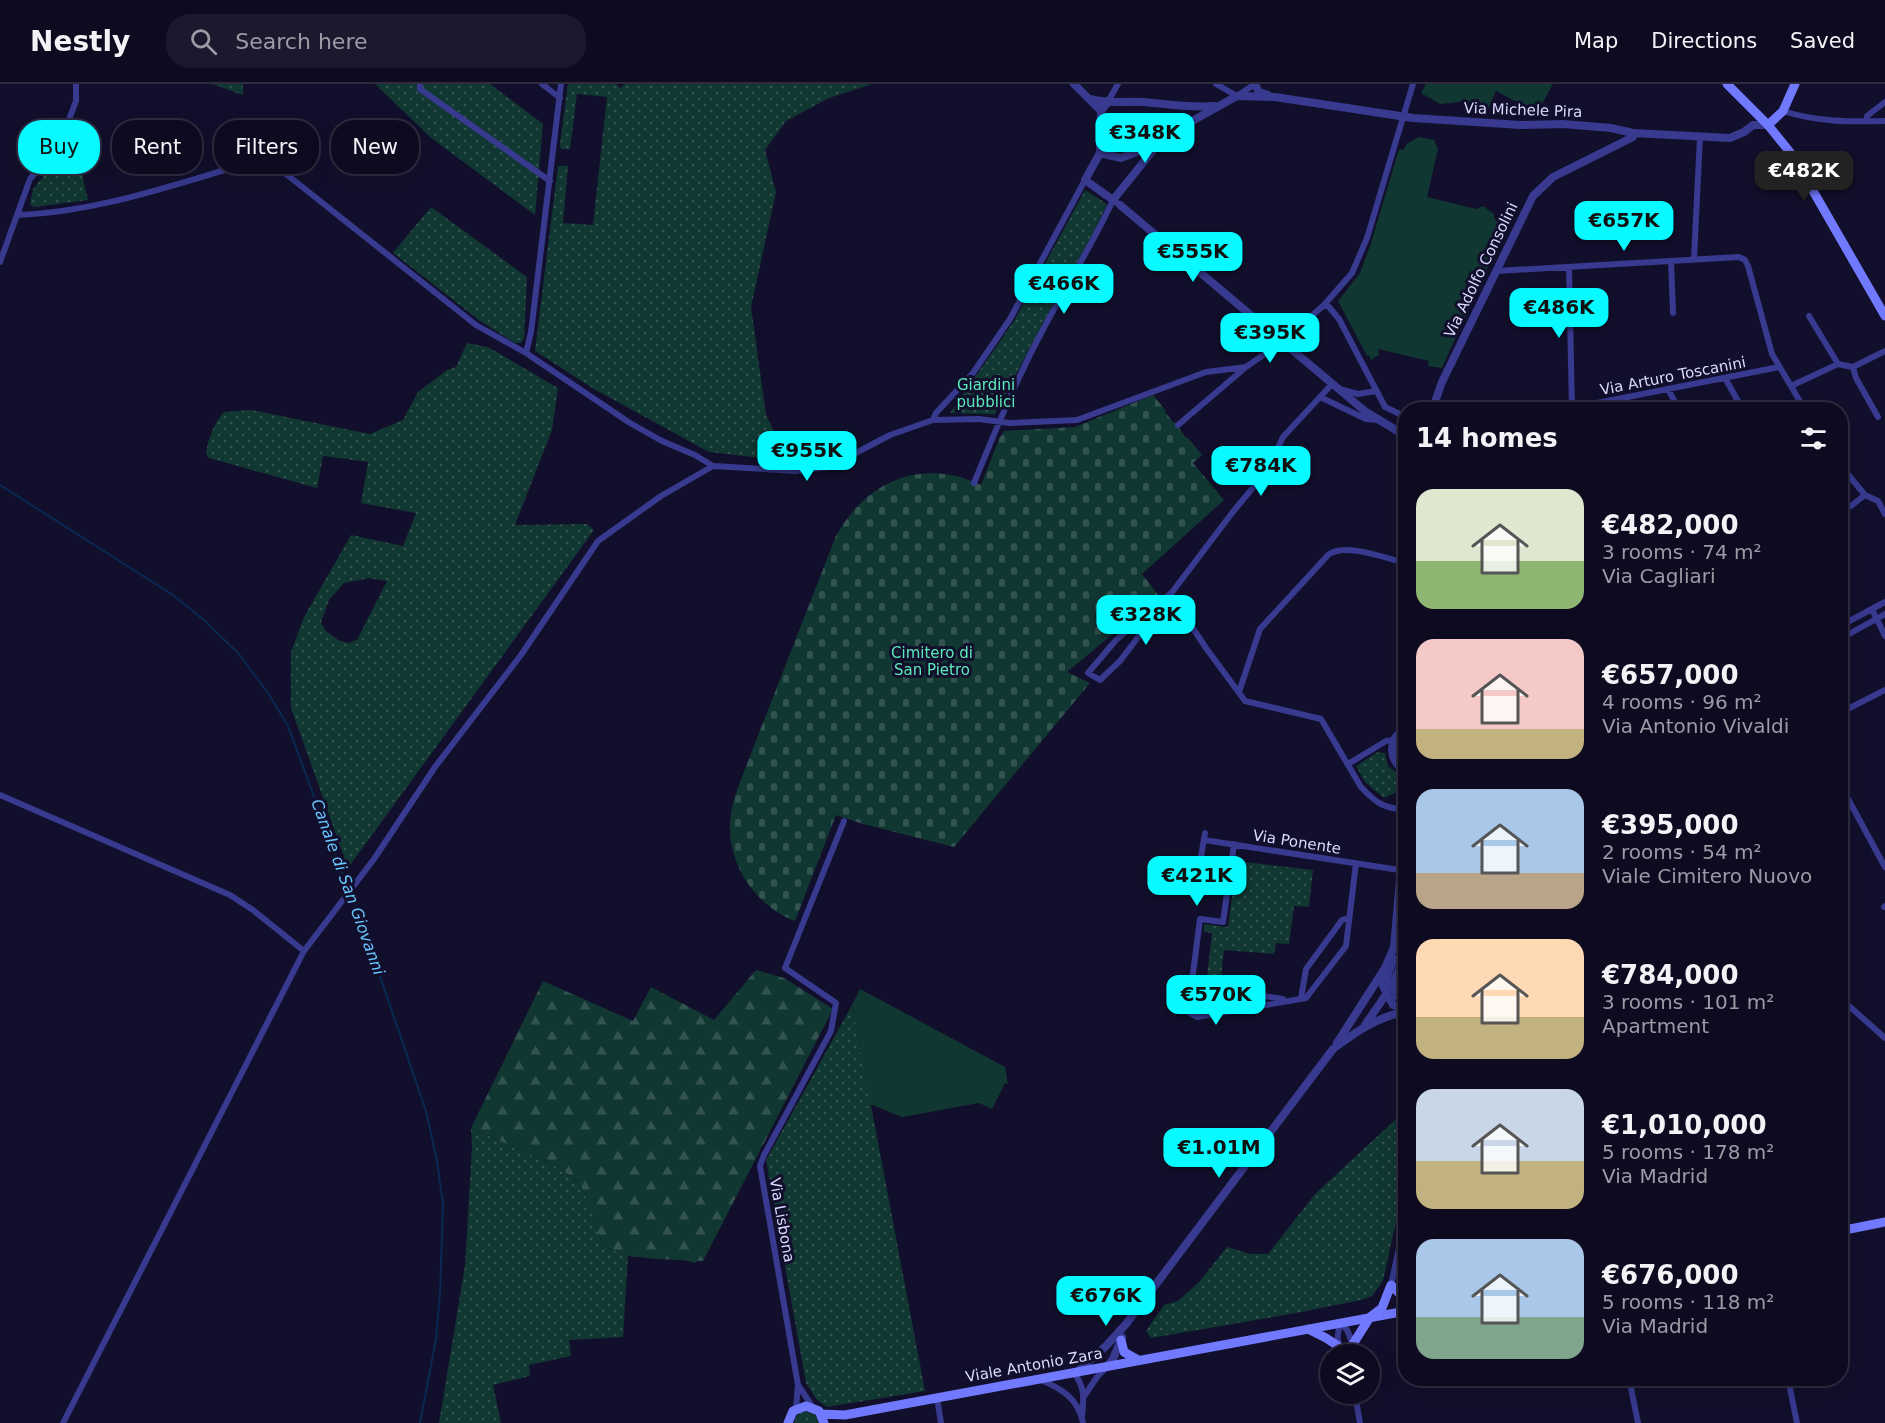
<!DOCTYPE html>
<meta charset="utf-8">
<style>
body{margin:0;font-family:"DejaVu Sans",sans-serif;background:#1c192e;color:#f1f3f6;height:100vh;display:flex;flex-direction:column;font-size:22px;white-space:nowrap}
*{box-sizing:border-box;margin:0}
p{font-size:20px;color:#9b9ba5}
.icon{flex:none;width:33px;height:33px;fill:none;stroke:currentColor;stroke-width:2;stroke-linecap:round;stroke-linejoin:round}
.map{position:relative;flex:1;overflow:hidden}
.details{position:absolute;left:1398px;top:318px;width:450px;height:984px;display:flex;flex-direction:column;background:#0e0b21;border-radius:24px;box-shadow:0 6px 24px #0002,0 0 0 2px #2e2b3f}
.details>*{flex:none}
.top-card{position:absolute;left:18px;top:36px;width:570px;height:54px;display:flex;gap:12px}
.tools{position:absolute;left:1320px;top:1260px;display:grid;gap:12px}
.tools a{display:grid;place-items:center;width:60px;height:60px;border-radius:50%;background:#0e0b21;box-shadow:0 6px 24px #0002,0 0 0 2px #2e2b3f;font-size:30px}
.price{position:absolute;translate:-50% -51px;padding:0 14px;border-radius:12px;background:#06faff;color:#111;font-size:20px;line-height:39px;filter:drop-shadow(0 2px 3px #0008)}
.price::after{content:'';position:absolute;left:50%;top:36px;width:18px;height:14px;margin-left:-9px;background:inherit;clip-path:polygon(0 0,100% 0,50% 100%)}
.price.active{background:#222;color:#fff}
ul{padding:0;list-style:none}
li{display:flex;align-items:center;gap:18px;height:150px;padding:0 18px}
li span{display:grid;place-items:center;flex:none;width:168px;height:120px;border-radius:18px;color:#555}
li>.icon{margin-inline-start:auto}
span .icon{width:72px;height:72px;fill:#fffc;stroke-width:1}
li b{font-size:26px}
h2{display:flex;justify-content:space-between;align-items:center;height:72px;padding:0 18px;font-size:26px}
.pill{padding:0 21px;border-radius:24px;background:#0e0b21;box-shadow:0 6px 24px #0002,0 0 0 2px #2e2b3f;font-size:21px;line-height:54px}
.pill.active{background:#06faff;color:#111}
header{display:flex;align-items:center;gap:36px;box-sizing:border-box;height:84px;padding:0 30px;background:#0e0b21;border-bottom:2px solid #2e2b3f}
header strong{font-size:28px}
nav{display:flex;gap:33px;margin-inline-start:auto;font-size:21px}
.search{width:420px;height:54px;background:#1c192e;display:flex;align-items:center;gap:15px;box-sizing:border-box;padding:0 21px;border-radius:24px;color:#9b9ba5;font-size:22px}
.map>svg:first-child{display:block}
.grass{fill:url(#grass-dots);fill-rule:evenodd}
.forest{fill:url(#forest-firs)}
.cemetery{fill:url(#cemetery-stones)}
.garden{fill:#113732}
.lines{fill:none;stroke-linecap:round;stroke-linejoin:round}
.stream{stroke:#092952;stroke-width:2}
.minor{stroke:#373a8f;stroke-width:6}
.tertiary{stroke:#373a8f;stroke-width:8}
.secondary{stroke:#7179ff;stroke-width:9}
.labels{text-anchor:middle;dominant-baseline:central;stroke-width:6;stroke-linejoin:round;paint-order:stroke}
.street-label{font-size:15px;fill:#dbdaff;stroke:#120f2c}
.park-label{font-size:15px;fill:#5ceabb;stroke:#120f2c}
.water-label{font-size:16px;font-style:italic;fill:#68c5ff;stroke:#120f2c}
</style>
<header>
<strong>Nestly</strong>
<div class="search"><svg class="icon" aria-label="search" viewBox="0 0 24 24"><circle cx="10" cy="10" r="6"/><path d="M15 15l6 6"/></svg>Search here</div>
<nav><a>Map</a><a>Directions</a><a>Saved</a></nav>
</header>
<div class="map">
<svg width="1885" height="1339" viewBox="0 0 1885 1339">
<defs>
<pattern id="grass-dots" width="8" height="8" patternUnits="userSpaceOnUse" patternTransform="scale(1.5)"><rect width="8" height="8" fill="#113732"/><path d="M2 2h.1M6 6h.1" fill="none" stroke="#335351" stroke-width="1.8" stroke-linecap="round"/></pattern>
<pattern id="forest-firs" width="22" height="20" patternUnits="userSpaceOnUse" patternTransform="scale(1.5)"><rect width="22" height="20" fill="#113732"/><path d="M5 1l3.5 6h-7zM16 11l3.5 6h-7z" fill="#335351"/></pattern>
<pattern id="cemetery-stones" width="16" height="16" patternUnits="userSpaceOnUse" patternTransform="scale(1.5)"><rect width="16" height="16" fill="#113732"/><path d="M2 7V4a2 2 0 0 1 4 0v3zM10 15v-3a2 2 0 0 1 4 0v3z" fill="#335351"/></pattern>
</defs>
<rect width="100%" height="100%" fill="#120f2c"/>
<path class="grass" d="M212,0H243V11Z
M375,0H490L543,40L535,131L430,53Z
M568,0H616L620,4L625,0H872L829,14L786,37L765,66L776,108L751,223L766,331L789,377L709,368L594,305L535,267L558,82H568L563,139L593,141L607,13L577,10L570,65H561L560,60Z
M72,49L88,116L34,123L30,120L33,105L64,67Z
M1085,106L1107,120L1091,154L1059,209L995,330L950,329L1014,237Z
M431,123L527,193L524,254L521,259H515L480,237L393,169Z
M467,259L488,263L558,304L552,346L515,441L587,440L594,446L348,784L291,624V568L304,533L351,451L403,462L416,429L361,419L368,378L323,372L317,404L209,374L206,369C209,353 213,341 224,328L251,326L370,350L403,336L418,308L447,286L456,283ZM369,494L387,497L357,556L348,559L338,556L325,546L321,538L329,516L344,499Z
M1405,652V680C1396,671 1396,661 1405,652Z
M1378,668L1385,669L1388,682L1403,694V705L1384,714L1365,698L1356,682Z
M1237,777L1313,786L1309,823L1294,822L1289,860L1276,859L1274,870L1224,866L1220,902L1197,900V893H1207L1212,849L1204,848V840L1228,843Z
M852,921L925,1307L827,1323L817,1316L806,1299L766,1076Z
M1405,1027V1096L1383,1197L1372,1212L1361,1216L1296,1229L1151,1254L1146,1247L1164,1221L1178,1217L1199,1198L1227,1163L1250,1170H1268L1316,1109Z
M471,1044L552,1080L578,1097L745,1074L696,1179L642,1166L597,1145L603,1162L628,1172L623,1253L569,1256L571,1272L529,1281L530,1292L493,1301L501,1339H439L465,1182L472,1062Z
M805,1327L815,1330L819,1339H794L797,1331Z"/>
<path class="forest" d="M756,886L784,894L833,925L703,1177L656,1175L628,1172L603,1162L580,1098L552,1080L471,1044L543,897L633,937L651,903L714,936Z"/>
<path class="cemetery" d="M1153,311L1166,327L1165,328L1174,339L1175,338L1186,354H1188L1202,371L1193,379L1224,416L1142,490L1159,512L1067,588L1090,599L954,763L863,740L836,731L795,837C753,821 724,775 731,730C733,716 738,703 743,690L836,452C859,410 900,382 950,391C961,392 971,397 981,401L999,355L1004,347L1075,343Z"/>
<path class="garden" d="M1426,0H1553L1537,29L1496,7L1487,27L1460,18L1440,20L1421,9Z
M1419,53L1434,56L1438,65L1427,113L1476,125L1483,122L1494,130V134L1507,141L1442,284L1428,282L1429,277L1378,265L1379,271L1371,276L1369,271L1367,272L1338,217L1360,189L1371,159L1399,65L1403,66L1407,60Z
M860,905L1005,983L1008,1000L1005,999L992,1025L979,1019L902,1033L870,1020L852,921Z"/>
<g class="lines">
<path class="stream" d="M0,401L173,511L205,537L239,570L268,609L288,642L344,794L354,816L426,1027L437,1077L443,1120L440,1209L436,1255L420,1339"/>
<path class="minor" d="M420,0V5L550,97
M542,0L560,14
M1216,0L1237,12L1255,0
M1107,19L1118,0
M1783,27C1817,38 1850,38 1885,37
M1866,37L1867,32L1885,18
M18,131C100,128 178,99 256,77L269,79L286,90L476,241L526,269L630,339L662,357L695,371L713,382L795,387L829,383L890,351L933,336L979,335L1010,339L1077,336L1206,288L1246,283
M1694,175L1700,53
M1671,177L1673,229
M0,178L30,95L60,59L76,17V0
M1569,183L1572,326
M1496,187L1739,173L1745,176L1748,182L1772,270L1805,326
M1324,221L1329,223L1339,235L1385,323L1406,333
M1809,232L1838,280
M526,269L531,248L561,0
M1853,283L1856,294L1878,333
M1725,294L1743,326
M1791,302L1838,280L1853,283L1885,267
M1668,305L1679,326
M1343,306L1358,310L1376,307
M1320,313L1366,335L1377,336
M1572,324L1779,283
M933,336L936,329L973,289L1010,235L1085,96
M1178,341L1246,283L1282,258L1324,221L1352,189L1367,154L1413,0
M1840,381L1865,411L1878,417L1885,430
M974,399C994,350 1014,301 1038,255C1062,208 1091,164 1113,116L1117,119
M1840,424L1851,422L1865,411
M1170,510L1116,556L1088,589L1100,596L1120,577L1232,429L1260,395L1271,379L1283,353L1332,300
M1170,510L1206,564L1245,617L1321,635L1361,703C1376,719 1383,724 1406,726
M1872,525L1885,552
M1840,542L1885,518
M1840,555L1885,530
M1239,608L1260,545L1329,470C1348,459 1384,474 1406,479
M1840,629L1885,606
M1348,680L1386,657L1394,656
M1840,700L1885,783
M0,711L230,811L253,826L304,867L374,775L435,683L521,571L598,457L661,412L713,382
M1204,756L1406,787
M1234,760L1223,838L1200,835L1188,928L1197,933L1306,914L1346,862L1356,779
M1201,773L1205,749
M1884,823L1885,822
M1191,901L1283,915
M1301,914L1306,885L1342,836L1348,834
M1840,914L1885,954
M1391,1201L1406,1132
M1346,1270C1336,1260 1336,1252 1341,1239L1347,1246L1353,1260L1348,1270
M1074,1288C1085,1305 1084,1312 1082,1332
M1629,1294L1638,1339
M1788,1294L1797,1339
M1041,1296C1062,1305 1078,1314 1083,1339
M798,1301L812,1322
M1355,1310L1360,1339
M1085,1311L1097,1293L1106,1284
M937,1314L941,1339
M796,1324L798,1301L760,1082L764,1071L831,947L836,919L785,884L844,737
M63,1339L304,867"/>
<path class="tertiary" d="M1074,0L1101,27
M1255,0L1259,8L1268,11
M1091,15C1109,20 1125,17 1143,18C1167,20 1190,24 1215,22
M1107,19L1101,27L1100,69L1085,96L1113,116L1158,60L1184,39L1194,36L1237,12L1275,13L1413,34L1521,41L1563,40L1611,44L1633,49L1730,54L1744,48L1753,41H1768
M1100,69L1121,74L1157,60
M1120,121L1366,328L1406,352
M1430,326L1435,318L1442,298L1533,112L1553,93L1633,53V49
M1406,644C1387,655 1388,676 1406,688
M1394,875L1383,902L1393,921L1406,924
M1393,900L1397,912L1406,918
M1365,941C1382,916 1401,893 1406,862
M1337,959L1385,884L1394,863L1406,728
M1107,1283L1113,1275L1122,1253
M1078,1287L1106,1262L1126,1240L1333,965C1359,946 1374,935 1406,927"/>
<path class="secondary" d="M1727,0L1768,41L1793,72L1885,232
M1768,41L1783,27L1795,0
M1840,1147L1885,1138
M1308,1245L1326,1254L1338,1262
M1121,1256L1124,1268L1138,1276
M1353,1260L1370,1233L1382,1224L1391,1201L1406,1216
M821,1330L845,1331L1406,1227
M788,1339L793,1327L806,1322L819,1327L824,1339"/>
</g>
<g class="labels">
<g class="street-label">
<text transform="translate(1523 26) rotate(2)">Via Michele Pira</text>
<text transform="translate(1481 186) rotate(-64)">Via Adolfo Consolini</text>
<text transform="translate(1673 292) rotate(-11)">Via Arturo Toscanini</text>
<text transform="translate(1297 758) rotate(9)">Via Ponente</text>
<text transform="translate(782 1136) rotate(80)">Via Lisbona</text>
<text transform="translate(1034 1281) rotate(-10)">Viale Antonio Zara</text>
</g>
<g class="park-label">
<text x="986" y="301">Giardini<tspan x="986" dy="17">pubblici</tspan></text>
<text x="932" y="569">Cimitero di<tspan x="932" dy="17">San Pietro</tspan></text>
</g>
<g class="water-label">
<text transform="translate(348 803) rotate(70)">Canale di San Giovanni</text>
</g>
</g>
</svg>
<div class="tools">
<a><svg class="icon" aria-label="layers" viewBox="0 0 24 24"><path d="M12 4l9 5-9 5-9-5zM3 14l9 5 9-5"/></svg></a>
</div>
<b class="price" style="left:1145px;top:80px">€348K</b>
<b class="price active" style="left:1804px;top:118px">€482K</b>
<b class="price" style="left:1624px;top:168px">€657K</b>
<b class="price" style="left:1193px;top:199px">€555K</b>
<b class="price" style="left:1064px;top:231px">€466K</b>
<b class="price" style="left:1559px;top:255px">€486K</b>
<b class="price" style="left:1270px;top:280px">€395K</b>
<b class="price" style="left:807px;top:398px">€955K</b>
<b class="price" style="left:1261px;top:413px">€784K</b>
<b class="price" style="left:1146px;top:562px">€328K</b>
<b class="price" style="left:1197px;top:823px">€421K</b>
<b class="price" style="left:1216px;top:942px">€570K</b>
<b class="price" style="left:1219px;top:1095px">€1.01M</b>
<b class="price" style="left:1106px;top:1243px">€676K</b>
<div class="top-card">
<a class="pill active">Buy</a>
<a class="pill">Rent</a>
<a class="pill">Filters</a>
<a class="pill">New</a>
</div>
<section class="details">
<h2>14 homes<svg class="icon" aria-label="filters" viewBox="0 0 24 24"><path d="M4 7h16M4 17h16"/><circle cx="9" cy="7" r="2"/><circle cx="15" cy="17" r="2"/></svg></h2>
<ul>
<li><span style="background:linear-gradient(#dfe7d0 60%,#8fb573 0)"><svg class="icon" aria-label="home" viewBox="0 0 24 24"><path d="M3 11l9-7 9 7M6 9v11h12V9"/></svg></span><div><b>€482,000</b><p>3 rooms · 74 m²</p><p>Via Cagliari</p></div></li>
<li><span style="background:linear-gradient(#f6c9c9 75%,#c2b280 0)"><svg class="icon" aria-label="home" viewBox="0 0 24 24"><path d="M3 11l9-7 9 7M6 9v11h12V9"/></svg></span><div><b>€657,000</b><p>4 rooms · 96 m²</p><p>Via Antonio Vivaldi</p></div></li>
<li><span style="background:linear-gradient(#a9c7e8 70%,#b9a48a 0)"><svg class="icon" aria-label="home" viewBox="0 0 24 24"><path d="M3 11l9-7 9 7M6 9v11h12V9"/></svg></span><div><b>€395,000</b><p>2 rooms · 54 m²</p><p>Viale Cimitero Nuovo</p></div></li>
<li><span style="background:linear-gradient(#ffd9b3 65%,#c2b280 0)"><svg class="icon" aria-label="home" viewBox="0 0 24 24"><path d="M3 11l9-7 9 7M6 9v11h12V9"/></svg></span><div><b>€784,000</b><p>3 rooms · 101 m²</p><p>Apartment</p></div></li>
<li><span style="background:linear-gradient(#c9d6e8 60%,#c2b280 0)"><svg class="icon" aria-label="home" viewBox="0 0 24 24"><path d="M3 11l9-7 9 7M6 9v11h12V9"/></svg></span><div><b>€1,010,000</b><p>5 rooms · 178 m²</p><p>Via Madrid</p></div></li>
<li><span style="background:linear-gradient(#a9c7e8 65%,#7fa58c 0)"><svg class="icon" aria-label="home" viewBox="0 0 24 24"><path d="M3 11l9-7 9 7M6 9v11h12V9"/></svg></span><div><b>€676,000</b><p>5 rooms · 118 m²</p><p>Via Madrid</p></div></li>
</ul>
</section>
</div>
